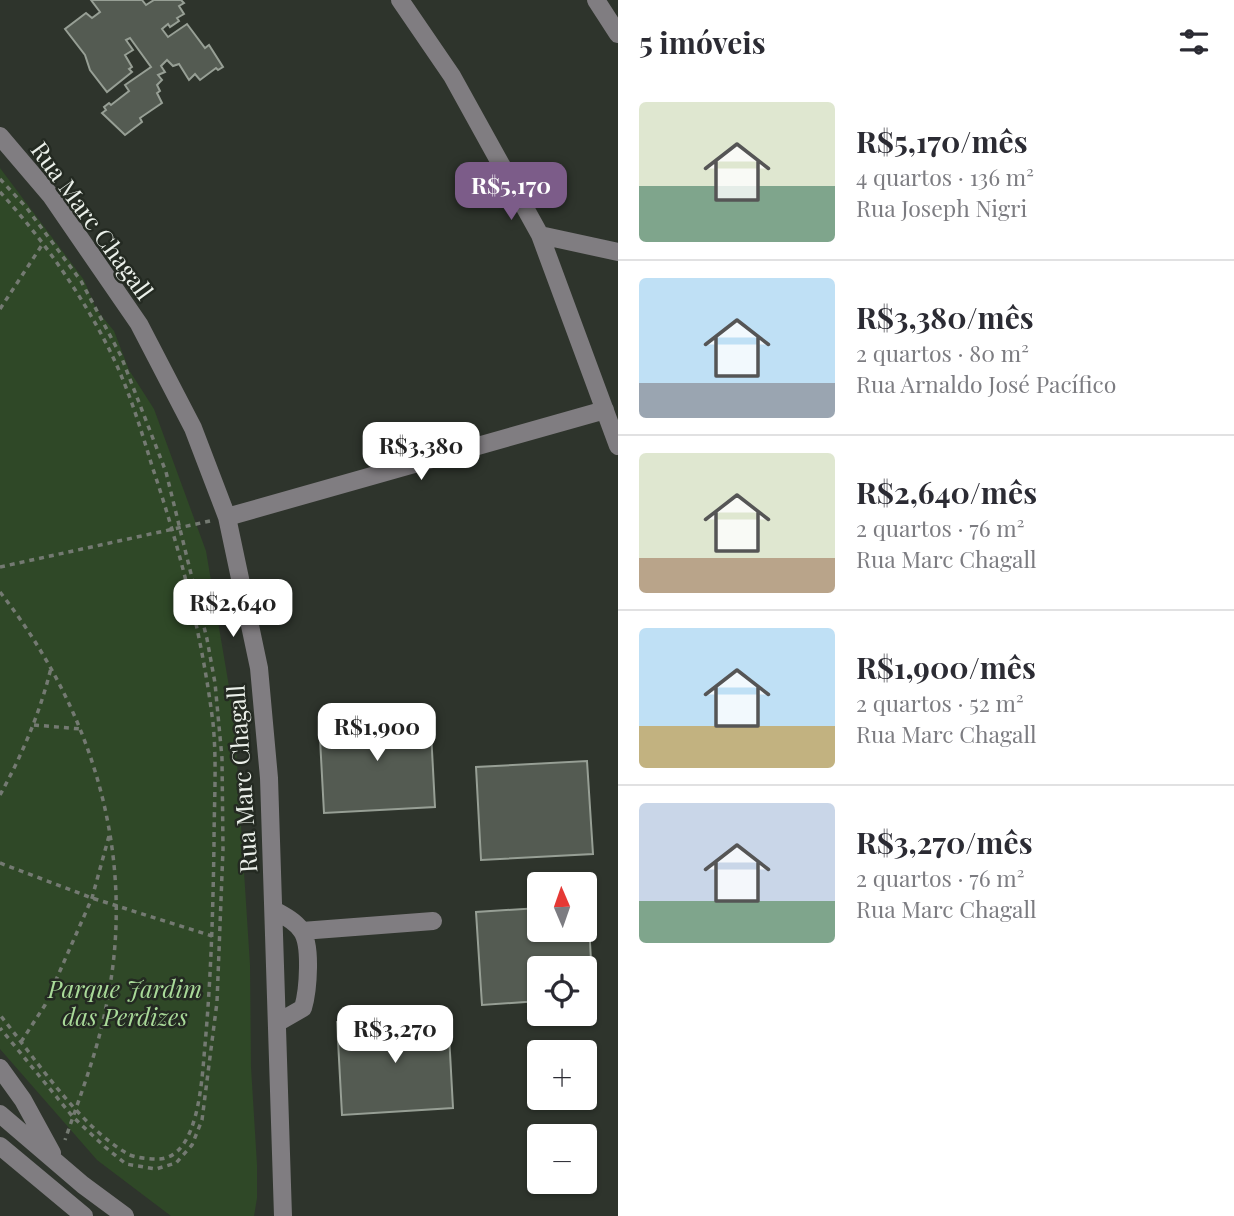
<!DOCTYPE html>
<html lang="pt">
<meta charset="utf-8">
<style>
body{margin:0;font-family:"Playfair Display",serif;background:#f7f7f7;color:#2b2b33;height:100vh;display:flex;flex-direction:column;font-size:26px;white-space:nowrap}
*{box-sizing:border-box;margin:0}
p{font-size:23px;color:#7c7c81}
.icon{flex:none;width:38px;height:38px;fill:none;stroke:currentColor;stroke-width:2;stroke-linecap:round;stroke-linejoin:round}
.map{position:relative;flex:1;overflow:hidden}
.drawer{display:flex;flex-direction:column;background:#fff;width:616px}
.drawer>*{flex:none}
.needle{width:46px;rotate:358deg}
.fabs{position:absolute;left:527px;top:872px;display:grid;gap:14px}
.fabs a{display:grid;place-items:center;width:70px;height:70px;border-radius:7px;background:#fff;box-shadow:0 2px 5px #0004;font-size:35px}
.price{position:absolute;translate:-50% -60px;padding:0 16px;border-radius:14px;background:#fff;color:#222;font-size:23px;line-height:46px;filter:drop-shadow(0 2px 4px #0008)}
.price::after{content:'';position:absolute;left:50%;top:42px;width:21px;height:16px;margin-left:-10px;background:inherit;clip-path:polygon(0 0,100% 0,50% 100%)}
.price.current{background:#7c5c89;color:#fff}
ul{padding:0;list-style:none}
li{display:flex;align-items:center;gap:21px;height:175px;padding:0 21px}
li+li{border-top:2px solid #e1e1e2}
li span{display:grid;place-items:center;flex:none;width:196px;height:140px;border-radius:7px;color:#555}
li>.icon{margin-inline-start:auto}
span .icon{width:84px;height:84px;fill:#fffc;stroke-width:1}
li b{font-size:30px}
h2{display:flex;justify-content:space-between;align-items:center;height:84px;padding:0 21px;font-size:30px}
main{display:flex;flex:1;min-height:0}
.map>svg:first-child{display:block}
.green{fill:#2f4827}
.building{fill:#545b52;stroke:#979f95;stroke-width:2}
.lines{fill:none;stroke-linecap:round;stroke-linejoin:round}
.path{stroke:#747a72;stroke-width:3.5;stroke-dasharray:5 5;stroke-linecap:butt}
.minor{stroke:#807d81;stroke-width:18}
.labels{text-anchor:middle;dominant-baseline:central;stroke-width:5;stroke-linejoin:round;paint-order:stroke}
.street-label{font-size:24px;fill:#ebf0ea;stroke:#242a22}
.park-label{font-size:24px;font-style:italic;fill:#a9da99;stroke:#242a22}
</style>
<main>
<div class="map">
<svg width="618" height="1216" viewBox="0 0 618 1216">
<rect width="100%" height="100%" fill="#2e342c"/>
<path class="green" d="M0,168L84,280L96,309L114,331L129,370L154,409L206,551L234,716L250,965L251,1067L257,1165V1198L254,1216H171L97,1160L0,1049Z"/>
<path class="building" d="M91,0H142L146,5L154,0H181L184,3L179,6L184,14L177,18L179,21L170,27L168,24L162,29L168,37L187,24L205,48L209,45L223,67L218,70L216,68L200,80L195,74L189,80L179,64L173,66L167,60L161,66L165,72L158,75L162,80L157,85L160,91L157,93L162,103L140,118L142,122L125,135L102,113L106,110L104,107L109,103L111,105L129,91L125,85L151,67L130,38L126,40L133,50L125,55L132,67L129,69L132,72L107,92L90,70L85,55L65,29L86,13L92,18L100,12Z
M430,713L435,807L324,813L319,720Z
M587,761L593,854L481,860L476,767Z
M584,905H588L593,998L584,999V968H539V1001L482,1005L476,912L539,908V929H584Z
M448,1016L453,1108L342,1115L337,1022Z"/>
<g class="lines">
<path class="path" d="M0,179L26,207L81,281L121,356L166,472L207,639L215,683L222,758L223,849L217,1002L202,1120L192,1145L176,1163L156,1169L126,1164L105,1147L73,1117L0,1028
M0,192C42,238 80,292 108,347C127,384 140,426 152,466C180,549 202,635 213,723C217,762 214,804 214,843C213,911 211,978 205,1045C202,1075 200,1157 159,1159C150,1159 135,1158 128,1154C80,1127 35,1058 0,1015
M0,309L42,245
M0,567L210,521
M0,592C93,711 138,857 106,1007C97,1053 80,1096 65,1140
M34,725L81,729
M0,795C22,755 40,713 51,668
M0,863L92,898L212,936
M21,1042L45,1005L92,898L109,836"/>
<path class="minor" d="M400,0L452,76L540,235L618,446
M596,0L618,34
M0,136L51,196L139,324L193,428L227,517L259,668L269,778L283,1216
M540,235L618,252
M227,517L605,410
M274,910C283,915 295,921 301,930C312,944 308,991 303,1008L277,1023
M302,931L433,921
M0,1068L23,1100L52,1153
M0,1114L83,1185L125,1216
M0,1146L84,1216"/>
</g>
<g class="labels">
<g class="street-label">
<text transform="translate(93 220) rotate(54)">Rua Marc Chagall</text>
<text transform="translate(241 779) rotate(-94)">Rua Marc Chagall</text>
</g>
<g class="park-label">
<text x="125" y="988">Parque Jardim<tspan x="125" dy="28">das Perdizes</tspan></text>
</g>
</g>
</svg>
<div class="fabs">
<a><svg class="needle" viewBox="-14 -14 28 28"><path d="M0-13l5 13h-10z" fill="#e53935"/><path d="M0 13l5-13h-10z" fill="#7c7c81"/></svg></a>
<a><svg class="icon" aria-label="locate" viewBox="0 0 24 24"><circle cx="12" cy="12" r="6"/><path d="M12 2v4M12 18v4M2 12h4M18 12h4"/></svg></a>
<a>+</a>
<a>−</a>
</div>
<b class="price current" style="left:511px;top:222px">R$5,170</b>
<b class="price" style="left:421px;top:482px">R$3,380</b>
<b class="price" style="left:233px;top:639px">R$2,640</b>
<b class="price" style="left:377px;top:763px">R$1,900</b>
<b class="price" style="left:395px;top:1065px">R$3,270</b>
</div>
<section class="drawer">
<h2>5 imóveis<svg class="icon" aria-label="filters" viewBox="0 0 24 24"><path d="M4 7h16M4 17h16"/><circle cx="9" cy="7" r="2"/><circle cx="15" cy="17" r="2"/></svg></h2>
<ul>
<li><span style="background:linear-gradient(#dfe7d0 60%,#7fa58c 0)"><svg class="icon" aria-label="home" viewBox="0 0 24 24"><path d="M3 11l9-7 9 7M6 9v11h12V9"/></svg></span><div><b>R$5,170/mês</b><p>4 quartos · 136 m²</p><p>Rua Joseph Nigri</p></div></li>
<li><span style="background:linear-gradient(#bfe0f5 75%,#9aa5b1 0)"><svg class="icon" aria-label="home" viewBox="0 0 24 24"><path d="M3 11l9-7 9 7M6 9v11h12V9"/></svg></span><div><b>R$3,380/mês</b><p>2 quartos · 80 m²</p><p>Rua Arnaldo José Pacífico</p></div></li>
<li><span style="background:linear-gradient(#dfe7d0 75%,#b9a48a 0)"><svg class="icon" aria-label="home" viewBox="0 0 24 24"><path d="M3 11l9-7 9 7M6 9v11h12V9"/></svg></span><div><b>R$2,640/mês</b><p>2 quartos · 76 m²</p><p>Rua Marc Chagall</p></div></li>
<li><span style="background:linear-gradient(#bfe0f5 70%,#c2b280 0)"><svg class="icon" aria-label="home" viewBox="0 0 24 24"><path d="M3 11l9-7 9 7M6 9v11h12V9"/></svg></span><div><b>R$1,900/mês</b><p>2 quartos · 52 m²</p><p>Rua Marc Chagall</p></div></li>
<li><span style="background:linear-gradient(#c9d6e8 70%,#7fa58c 0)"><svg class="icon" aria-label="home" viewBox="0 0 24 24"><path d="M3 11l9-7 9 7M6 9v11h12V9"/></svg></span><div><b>R$3,270/mês</b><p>2 quartos · 76 m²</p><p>Rua Marc Chagall</p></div></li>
</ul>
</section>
</main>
